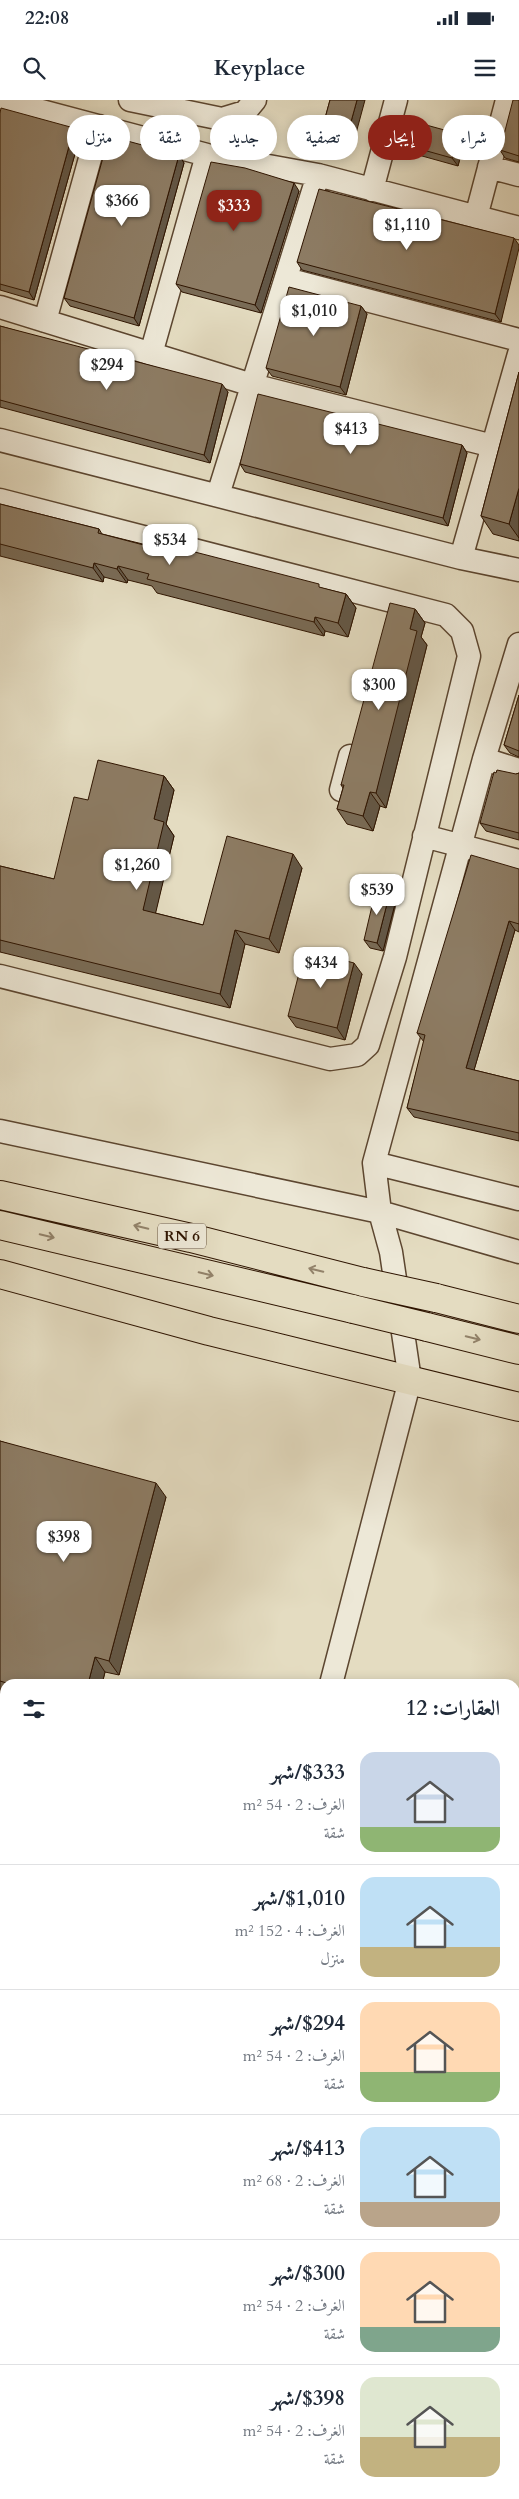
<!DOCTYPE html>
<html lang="ar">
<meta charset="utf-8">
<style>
body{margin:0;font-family:Cardo,Amiri,serif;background:#f6f6f7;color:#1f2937;direction:rtl;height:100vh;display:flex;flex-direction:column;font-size:19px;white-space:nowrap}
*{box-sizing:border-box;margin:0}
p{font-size:16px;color:#747a83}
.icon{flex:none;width:28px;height:28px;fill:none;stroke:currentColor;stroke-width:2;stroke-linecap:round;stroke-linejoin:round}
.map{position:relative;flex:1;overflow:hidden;direction:ltr}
.drawer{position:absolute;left:0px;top:1579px;width:520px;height:821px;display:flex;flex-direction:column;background:#fff;border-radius:15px 15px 0 0;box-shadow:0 2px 12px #0003;direction:rtl}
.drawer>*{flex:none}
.top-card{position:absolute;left:15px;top:15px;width:490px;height:45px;direction:rtl;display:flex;gap:10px}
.price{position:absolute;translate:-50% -42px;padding:0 11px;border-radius:10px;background:#fff;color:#222;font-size:16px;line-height:32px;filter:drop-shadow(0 1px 2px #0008)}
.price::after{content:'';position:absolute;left:50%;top:30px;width:15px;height:11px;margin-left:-8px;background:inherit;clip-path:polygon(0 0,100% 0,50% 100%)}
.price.current{background:#8f2418;color:#fff}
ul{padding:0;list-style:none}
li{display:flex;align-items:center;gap:15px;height:125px;padding:0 20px}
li+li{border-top:1px solid #e0e1e3}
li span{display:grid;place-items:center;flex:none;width:140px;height:100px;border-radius:15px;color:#555}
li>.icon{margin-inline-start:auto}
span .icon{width:60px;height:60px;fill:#fffc;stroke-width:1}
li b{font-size:21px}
h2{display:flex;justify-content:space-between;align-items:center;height:60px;padding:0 20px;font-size:21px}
.tag{padding:0 18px;border-radius:22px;background:#fff;box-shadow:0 2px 12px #0003;font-size:18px;line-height:45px}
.tag.current{background:#8f2418;color:#fff}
.status{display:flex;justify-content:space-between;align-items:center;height:35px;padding:0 25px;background:#fff;direction:ltr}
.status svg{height:14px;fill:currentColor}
header{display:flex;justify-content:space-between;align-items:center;height:65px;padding:0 20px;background:#fff;font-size:22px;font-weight:700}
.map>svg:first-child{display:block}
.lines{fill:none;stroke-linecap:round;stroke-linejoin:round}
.minor-casing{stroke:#5c4630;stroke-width:25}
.major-casing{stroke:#2e1400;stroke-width:30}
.minor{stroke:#ede8d7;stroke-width:22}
.major{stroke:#e4dcc1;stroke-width:28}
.rail-casing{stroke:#2e1400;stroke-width:5.5}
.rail{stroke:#ede8d7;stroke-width:4;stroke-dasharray:11;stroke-linecap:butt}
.major-bridge-casing{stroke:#2e1400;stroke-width:30;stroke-linecap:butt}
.major-bridge{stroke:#e4dcc1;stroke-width:28}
.wall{fill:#796b56;stroke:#2e1400}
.shaded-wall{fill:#635746;stroke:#2e1400}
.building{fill:#8d7c64;stroke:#2e1400}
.oneway{stroke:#92826a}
.labels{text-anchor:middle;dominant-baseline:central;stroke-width:4;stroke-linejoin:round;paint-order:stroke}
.shield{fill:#ede8d7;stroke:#675440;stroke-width:1}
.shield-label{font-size:15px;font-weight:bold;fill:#2e1400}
</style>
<div class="status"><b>22:08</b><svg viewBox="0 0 49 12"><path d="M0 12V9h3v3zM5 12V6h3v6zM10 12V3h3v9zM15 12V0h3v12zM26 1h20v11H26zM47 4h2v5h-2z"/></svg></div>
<header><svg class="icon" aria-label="menu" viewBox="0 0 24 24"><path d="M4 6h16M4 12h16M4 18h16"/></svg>Keyplace<svg class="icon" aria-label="search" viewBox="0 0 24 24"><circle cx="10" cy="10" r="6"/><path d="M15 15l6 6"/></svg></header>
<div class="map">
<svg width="519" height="2399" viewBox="0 0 519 2399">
<rect width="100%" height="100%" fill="#e4dcc1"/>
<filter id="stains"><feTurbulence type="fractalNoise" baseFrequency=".004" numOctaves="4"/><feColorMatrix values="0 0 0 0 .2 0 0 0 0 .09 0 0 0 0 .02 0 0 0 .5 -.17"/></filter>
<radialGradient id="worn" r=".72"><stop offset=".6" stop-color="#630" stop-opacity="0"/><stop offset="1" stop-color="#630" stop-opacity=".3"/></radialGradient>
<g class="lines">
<g class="minor-casing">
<path id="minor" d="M0,0L207,55L318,75L519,128
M130,0L222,19L245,12L255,0
M489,67L519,75
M372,90L396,0
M476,117L507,0
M286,179L519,240
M0,207L252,285L493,346
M45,221L99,26
M151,254L207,55
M0,340L461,458L519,470
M218,395L318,75
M0,400L446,515L462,531L469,556L395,857L368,945L357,955L330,959L0,876
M461,458L519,254
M484,659L519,670
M341,690L350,656
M424,736L519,761
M0,1031L380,1112L519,1152
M374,1063L519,1099
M331,1584L410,1280L391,1152L380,1112L374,1063L484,659L519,544
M297,2395L299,2399"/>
</g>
<g class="major-casing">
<path id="major" d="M0,1095L191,1138L363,1182
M0,1125L353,1209
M0,1174L209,1231L519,1307
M436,1198L519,1219
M427,1227L519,1250"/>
</g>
<use href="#minor" class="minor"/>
<use href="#major" class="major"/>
<g class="rail-casing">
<path id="rail" d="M0,2207L5,2209
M515,2366L519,2367"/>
</g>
<use href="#rail" class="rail"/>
<g class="major-bridge-casing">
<path id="major-bridge" d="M363,1182L436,1198
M353,1209L427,1227"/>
</g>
<use href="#major-bridge" class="major-bridge"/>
</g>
<path class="wall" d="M330,0L355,37L329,30L324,22Z
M519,0V62L505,58L500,50Z
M0,13L80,36L34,200L0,190Z
M459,34L464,42L458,66L397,49L391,41Z
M179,55L184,63L139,226L70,206L64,198Z
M299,91L261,213L182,192L176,184Z
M514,138L501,222L302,170L297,162Z
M361,206L367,214L346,295L272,276L266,268Z
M0,226L228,292L210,363L0,307Z
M519,272V441L493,434L481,416Z
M462,345L467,353L448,426L245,372L240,364Z
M0,404L99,429L102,434L346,494L356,508L348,537L325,531L324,536L157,493L152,486L128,480L127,483L104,477L103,482L0,456Z
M415,509L425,523L421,537L427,545L386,708L380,706L373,731L347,724L337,709L343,688L341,685Z
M519,595V657L510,653L504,645Z
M519,673V740L486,731L480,723L516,674Z
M164,676L174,690L166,724L174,736L155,813L203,825L302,768L279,853L245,844L230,908L0,852V766L54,779L88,700Z
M519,769V832L515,830L474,970L519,981V1041L414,1017L407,1008L424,942L417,933Z
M396,800L383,851L370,848L364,840Z
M362,874L345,940L296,927L288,916Z
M0,1341L166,1397L119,1575L105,1572L102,1584H5V1594L0,1593Z
M519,1959V2144L515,2143V1975Z"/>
<path class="shaded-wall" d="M357,0H365L355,37L349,29Z
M74,28L80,36L34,200L29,192Z
M459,34L464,42L458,66L452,58Z
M179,55L184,63L139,226L134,218Z
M294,83L299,91L261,213L255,205Z
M514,138L519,145V148L501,222L495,214Z
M361,206L367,214L346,295L340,287Z
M222,284L228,292L210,363L204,355Z
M462,345L467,353L448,426L443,418Z
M519,388V438L509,424Z
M94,463L104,477L103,482L93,468Z
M118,466L128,480L127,483L117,469Z
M346,494L356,508L348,537L338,523Z
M415,509L425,523L421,537L427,545L386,708L376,693L410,529Z
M315,517L325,531L324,536L314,522Z
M164,676L174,690L166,724L174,736L153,824L143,810L154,719Z
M370,692L380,706L373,731L363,716Z
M293,754L302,768L279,853L269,839Z
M390,792L396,800L383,851L377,843Z
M509,821L515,830L472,977L466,968Z
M235,830L245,844L230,908L220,894Z
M354,863L362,874L345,940L337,928Z
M156,1383L166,1397L119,1575L109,1561Z
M95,1557L105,1572L102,1584H88Z"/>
<path class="building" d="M330,0H357L349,29L324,22Z
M513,0H519V56L500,50Z
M1,8L74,28L29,192L0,184V13Z
M397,17L459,34L452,58L391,41Z
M109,36L179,55L134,218L64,198Z
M211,62L245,68L294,83L255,205L176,184Z
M319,89L514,138L495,214L297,162Z
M289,187L361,206L340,287L266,268Z
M0,226L222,284L204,355L0,300Z
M519,272V388L509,424L481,416Z
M258,294L462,345L443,418L240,364Z
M0,404L99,429L98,433L155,448L156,442L319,484V487L346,494L338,523L315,517L314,522L147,479L149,474L118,466L117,469L94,463L93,468L0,444Z
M390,503L415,509L410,529L417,531L376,693L370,692L363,716L337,709L344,685H341Z
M519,595V651L504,645Z
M98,660L164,676L154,719L164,722L143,810L203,825L227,736L293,754L269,839L235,830L220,894L0,840V766L54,779L74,697L88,700Z
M497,670L516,674L519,673V733L480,723L494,672L496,673Z
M471,755L519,769V824L509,821L466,968L519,981V1033L407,1008L425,935L417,933Z
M376,789L390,792L377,843L364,840Z
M305,850L354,863L337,928L288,916Z
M0,1341L156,1383L109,1561L95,1557L88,1584H10L0,1581Z
M519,1959V2134L515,2133V1975Z"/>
<defs><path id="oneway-shaft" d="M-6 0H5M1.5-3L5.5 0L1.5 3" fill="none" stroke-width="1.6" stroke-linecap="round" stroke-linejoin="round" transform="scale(1.25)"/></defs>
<g class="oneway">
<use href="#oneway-shaft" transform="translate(141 1127) rotate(-167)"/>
<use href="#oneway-shaft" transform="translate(47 1136) rotate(13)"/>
<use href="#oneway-shaft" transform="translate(316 1170) rotate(-166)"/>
<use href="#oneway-shaft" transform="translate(206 1174) rotate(13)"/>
<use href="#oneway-shaft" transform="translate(473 1238) rotate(14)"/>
</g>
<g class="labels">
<rect class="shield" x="158" y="1123.5" width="48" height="25" rx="4"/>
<g class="shield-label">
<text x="182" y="1136">RN 6</text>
</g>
</g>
<rect width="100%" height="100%" filter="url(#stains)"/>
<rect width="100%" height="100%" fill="url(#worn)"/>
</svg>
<b class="price" style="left:122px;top:127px">$366</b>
<b class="price current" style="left:234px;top:132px">$333</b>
<b class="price" style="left:407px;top:151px">$1,110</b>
<b class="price" style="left:314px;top:237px">$1,010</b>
<b class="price" style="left:107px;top:291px">$294</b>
<b class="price" style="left:351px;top:355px">$413</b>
<b class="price" style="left:170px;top:466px">$534</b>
<b class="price" style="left:379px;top:611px">$300</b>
<b class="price" style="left:137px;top:791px">$1,260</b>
<b class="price" style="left:377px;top:816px">$539</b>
<b class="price" style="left:321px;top:889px">$434</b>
<b class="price" style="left:64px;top:1463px">$398</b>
<div class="top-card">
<a class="tag">شراء</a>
<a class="tag current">إيجار</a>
<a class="tag">تصفية</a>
<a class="tag">جديد</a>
<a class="tag">شقة</a>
<a class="tag">منزل</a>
</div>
<section class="drawer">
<h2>العقارات: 12<svg class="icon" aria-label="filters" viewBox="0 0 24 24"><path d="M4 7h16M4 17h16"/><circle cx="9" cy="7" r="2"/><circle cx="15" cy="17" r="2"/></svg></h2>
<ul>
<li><span style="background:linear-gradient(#c9d6e8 75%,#8fb573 0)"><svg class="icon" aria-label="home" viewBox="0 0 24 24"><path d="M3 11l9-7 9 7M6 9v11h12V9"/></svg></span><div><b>$333/شهر</b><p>الغرف: 2 · 54 m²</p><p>شقة</p></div></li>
<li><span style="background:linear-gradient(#bfe0f5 70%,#c2b280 0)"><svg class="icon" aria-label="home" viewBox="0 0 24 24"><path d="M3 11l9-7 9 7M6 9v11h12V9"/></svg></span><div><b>$1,010/شهر</b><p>الغرف: 4 · 152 m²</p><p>منزل</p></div></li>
<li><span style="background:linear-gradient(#ffd9b3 70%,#8fb573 0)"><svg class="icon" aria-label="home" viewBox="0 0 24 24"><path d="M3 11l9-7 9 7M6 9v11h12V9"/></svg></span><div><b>$294/شهر</b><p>الغرف: 2 · 54 m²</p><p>شقة</p></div></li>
<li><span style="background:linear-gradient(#bfe0f5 75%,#b9a48a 0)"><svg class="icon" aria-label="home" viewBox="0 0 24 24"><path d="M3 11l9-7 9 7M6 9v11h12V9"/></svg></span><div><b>$413/شهر</b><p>الغرف: 2 · 68 m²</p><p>شقة</p></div></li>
<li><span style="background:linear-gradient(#ffd9b3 75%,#7fa58c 0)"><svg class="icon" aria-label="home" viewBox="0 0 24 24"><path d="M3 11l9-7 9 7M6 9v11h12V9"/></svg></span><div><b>$300/شهر</b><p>الغرف: 2 · 54 m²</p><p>شقة</p></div></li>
<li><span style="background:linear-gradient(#dfe7d0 60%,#c2b280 0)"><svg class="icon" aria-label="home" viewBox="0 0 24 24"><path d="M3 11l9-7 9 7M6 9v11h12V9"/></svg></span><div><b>$398/شهر</b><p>الغرف: 2 · 54 m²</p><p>شقة</p></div></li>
</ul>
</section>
</div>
